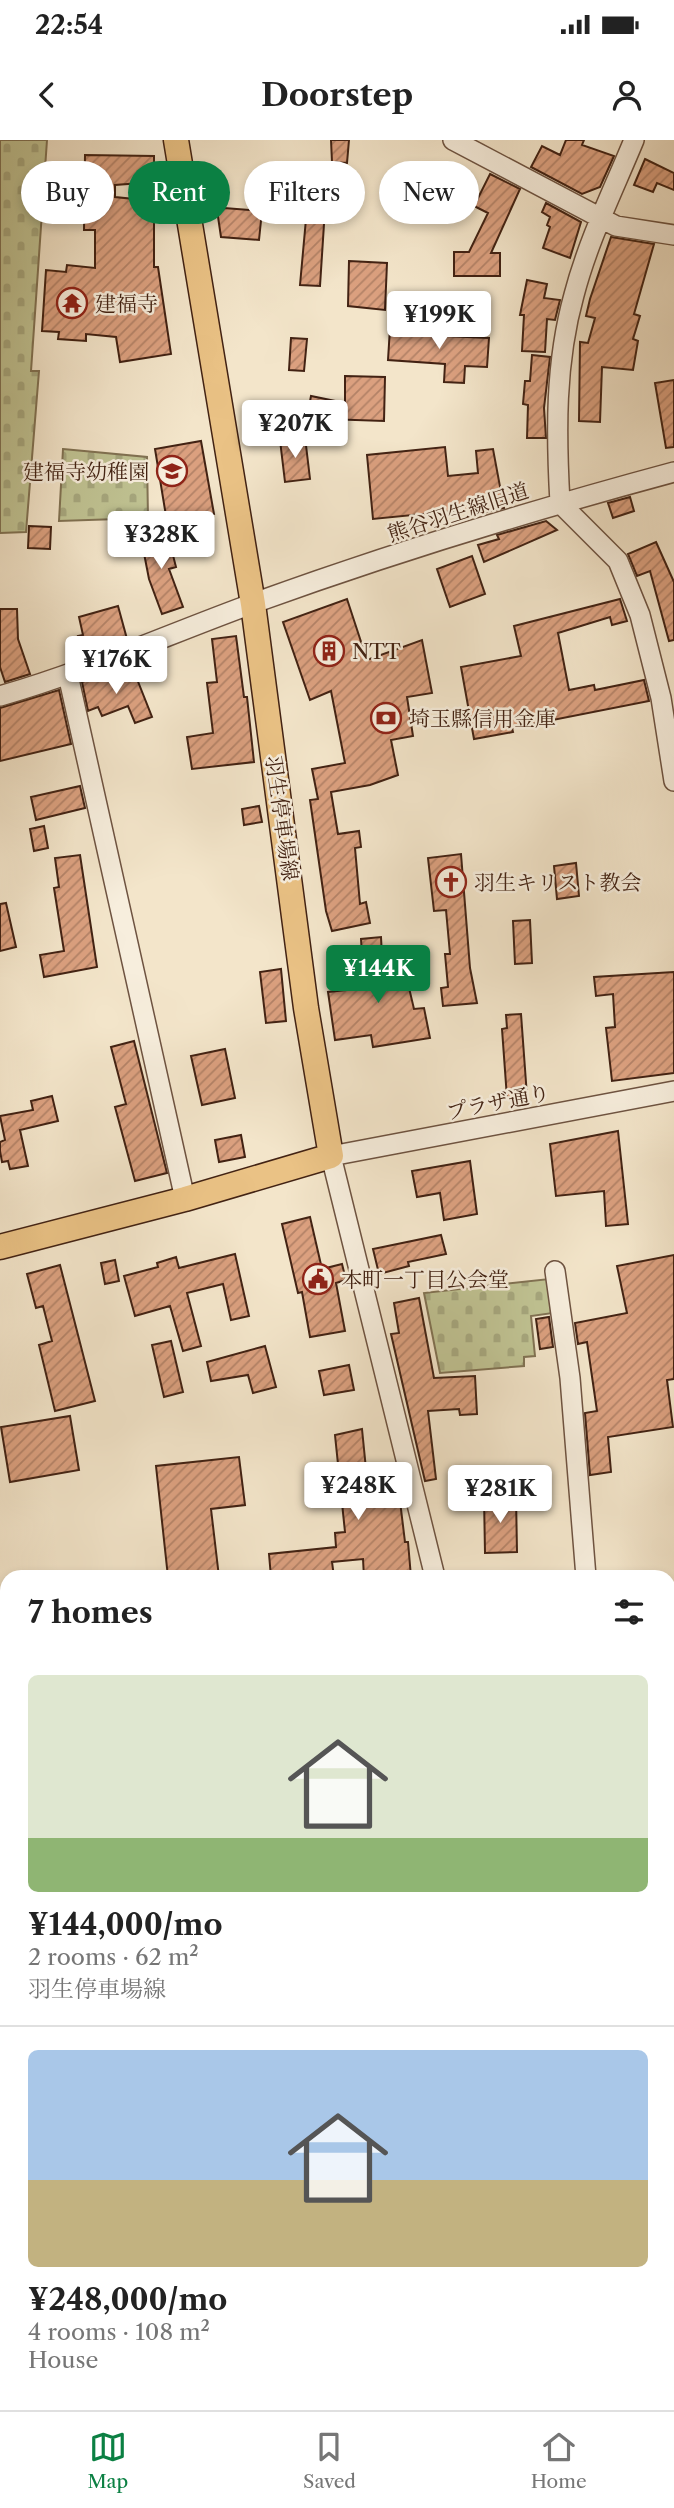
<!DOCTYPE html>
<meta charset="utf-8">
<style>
body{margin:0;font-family:"Libre Caslon Text","Noto Serif JP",serif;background:#f2f2f2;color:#222;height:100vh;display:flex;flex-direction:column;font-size:26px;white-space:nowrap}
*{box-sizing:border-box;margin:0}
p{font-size:23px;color:#767676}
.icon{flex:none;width:38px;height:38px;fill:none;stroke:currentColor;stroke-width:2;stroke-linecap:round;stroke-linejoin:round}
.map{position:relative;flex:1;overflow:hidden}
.panel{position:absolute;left:0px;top:1430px;width:676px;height:842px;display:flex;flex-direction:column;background:#fff;border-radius:21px 21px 0 0;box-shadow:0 4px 10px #0003}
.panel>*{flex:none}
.guide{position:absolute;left:21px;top:21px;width:634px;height:63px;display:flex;gap:14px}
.price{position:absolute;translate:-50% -60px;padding:0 16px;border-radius:7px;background:#fff;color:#222;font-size:23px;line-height:46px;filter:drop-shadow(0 2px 4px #0008)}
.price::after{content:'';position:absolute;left:50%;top:42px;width:21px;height:16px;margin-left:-10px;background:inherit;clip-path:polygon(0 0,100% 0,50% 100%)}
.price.selected{background:#0b8043;color:#fff}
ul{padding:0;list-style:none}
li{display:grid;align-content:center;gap:14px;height:371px;padding:0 28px}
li+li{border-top:2px solid #e0e0e0}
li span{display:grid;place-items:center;height:217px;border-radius:10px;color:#555}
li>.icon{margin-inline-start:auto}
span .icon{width:126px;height:126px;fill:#fffc;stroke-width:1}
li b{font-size:30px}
h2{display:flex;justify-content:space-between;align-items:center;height:84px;padding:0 28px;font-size:30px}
.chip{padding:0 24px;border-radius:32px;background:#fff;box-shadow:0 4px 10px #0003;font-size:24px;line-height:63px}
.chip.selected{background:#0b8043;color:#fff}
.status{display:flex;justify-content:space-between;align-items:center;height:49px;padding:0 35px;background:#fff;direction:ltr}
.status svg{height:19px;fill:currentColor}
header{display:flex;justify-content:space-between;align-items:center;height:91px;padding:0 28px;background:#fff;font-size:32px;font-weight:700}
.tab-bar{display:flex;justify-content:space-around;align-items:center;height:98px;border-top:2px solid #e0e0e0;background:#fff;font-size:19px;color:#767676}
.tab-bar a{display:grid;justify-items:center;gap:4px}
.tab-bar .selected{color:#0b8043}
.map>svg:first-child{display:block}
.cemetery{fill:url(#cemetery-stones);stroke:#817253;stroke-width:2}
.park{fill:url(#park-tufts);stroke:#817253;stroke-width:2}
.building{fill:url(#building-hatch);stroke:#422213;stroke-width:2}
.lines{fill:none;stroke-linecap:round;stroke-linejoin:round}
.minor-casing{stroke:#6e5341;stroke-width:22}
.major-casing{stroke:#422213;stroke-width:27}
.minor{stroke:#f7eedd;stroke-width:19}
.major{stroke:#eac285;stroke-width:24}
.labels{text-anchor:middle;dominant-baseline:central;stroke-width:5;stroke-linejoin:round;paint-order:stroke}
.poi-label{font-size:21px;fill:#422213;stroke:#f7eedd;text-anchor:start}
.street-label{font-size:21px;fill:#422213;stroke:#f7eedd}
</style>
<div class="status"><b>22:54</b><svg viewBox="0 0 49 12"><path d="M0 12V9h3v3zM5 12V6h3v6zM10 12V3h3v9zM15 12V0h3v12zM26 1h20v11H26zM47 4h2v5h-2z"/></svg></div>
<header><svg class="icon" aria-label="back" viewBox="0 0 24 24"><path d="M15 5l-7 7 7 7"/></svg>Doorstep<svg class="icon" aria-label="person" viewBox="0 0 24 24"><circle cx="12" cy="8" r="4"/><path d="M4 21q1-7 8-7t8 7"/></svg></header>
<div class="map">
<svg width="674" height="2270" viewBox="0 0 674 2270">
<defs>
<pattern id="cemetery-stones" width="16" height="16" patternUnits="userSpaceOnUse" patternTransform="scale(1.75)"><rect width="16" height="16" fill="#c0c393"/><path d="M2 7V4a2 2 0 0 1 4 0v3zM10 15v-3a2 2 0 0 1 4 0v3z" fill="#a6a77e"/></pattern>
<pattern id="park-tufts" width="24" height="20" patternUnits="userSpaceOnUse" patternTransform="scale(1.75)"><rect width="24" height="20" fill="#c0c393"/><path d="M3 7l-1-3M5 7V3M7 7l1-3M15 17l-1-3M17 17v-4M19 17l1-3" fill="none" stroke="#a6a77e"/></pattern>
<pattern id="building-hatch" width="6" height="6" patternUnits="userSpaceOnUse" patternTransform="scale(1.75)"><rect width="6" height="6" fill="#dba07f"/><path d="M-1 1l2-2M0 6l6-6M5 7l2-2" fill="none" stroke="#b38267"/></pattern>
</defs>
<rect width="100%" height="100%" fill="#f3e5ca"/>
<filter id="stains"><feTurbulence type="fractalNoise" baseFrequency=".00286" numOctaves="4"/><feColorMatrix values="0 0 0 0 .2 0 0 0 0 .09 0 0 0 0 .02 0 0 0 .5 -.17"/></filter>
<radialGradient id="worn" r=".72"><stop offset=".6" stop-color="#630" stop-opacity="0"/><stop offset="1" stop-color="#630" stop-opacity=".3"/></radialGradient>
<path class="cemetery" d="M0,0H47L31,231H39L26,392L0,393Z
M63,309L147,317L148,378L59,381Z
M549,1139L553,1173L531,1176L535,1216L524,1217V1226L440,1233L424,1153Z"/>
<path class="park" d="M7,1988V2186L0,2173V1990Z"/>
<path class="building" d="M331,0H349L347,23L332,22Z
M566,0H584L582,5L614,16L600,47L582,54L531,27L542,6L560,15Z
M85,15L154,16V42L115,45V57L154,61V127H158L171,214L120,222L116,197L86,194V201L58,199L59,192L42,191L46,130L66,132L67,125L95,128V90H84Z
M645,19L674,33V50L657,43L653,52L634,45Z
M490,34L520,49L491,113H500V136H454V112H469L488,73L474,66Z
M304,52L326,53L320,146L300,145L307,68H303Z
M546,63L581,82L570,118L543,108L550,87L547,85L550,77L542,72Z
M224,68L262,71L259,100L221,97L217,70Z
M611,97L654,104L634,174L640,176L633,199L638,201L633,230L602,227L600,282L579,281L580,202L588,203L595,178L586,176L590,159Z
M349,121L387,123L385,170L348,166Z
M527,140L547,144L544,158L560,160L555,180L547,179L545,212L522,211L524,175H520Z
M390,188L425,190V195L489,198L487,227L465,226L464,243L444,242L445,224L388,220Z
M291,198L307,199L304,231L289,230Z
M532,215L550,217L544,268L546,298H527L528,265L523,264L525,241H530Z
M345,236L385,237L384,281L326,279L325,293L301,290L303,272H308L311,256L345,263Z
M674,240V307L666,308L655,243Z
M305,297L310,339L285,342L280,300Z
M201,301L214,374L167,382L155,309Z
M445,307L448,336L478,333L476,311L493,309L504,368L474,375L473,369L373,379L367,315Z
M630,357L634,371L613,378L608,363Z
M546,381L557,390L484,422L478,405L499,399L497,395Z
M29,386L51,387L50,409L28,408Z
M167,392L176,427L169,429L183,467L162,474L149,439L141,398Z
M656,402L674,442V500L669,501L650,431L637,436L628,414Z
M472,416L485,454L450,467L437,429Z
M347,459L367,520L422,500L432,553L407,557L413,596L391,600L398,635L370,645L331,652L338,694L359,691L361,707L355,708L360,764L366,762L370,783L332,791L326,771L310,660L318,659L312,629L345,623L331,551L310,560L283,482Z
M620,459L627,481L612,485L610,477L558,493L569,550L594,545L595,550L644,540L649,561L512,588L513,592L474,599L461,527L521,516L514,486Z
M118,466L127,499L84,515L78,496L83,495L79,477Z
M0,469H17L18,499L30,534L5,542L0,527Z
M236,496L244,557H247L254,622L192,629L187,597L213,593L207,543L217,542L212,499Z
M111,531L115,542L135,534L152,577L135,583L128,566L102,576L98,567L88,571L82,542Z
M59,550L71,604L0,621V568Z
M80,646L85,668L36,680L31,657Z
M259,666L262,682L244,685L242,669Z
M44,686L48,708L34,711L30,689Z
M461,714L470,828L477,863L443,866L441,848L448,847L445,814H450L446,770L434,771L428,718Z
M80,715L97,827L44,837L40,815L64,811L54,748L59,747L55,718Z
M576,723L579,756L557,759L554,726Z
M6,763L16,807L0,811V764Z
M530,780L532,823L515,824L513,781Z
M381,797L383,836L405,831L414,869L424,868L430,898L373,907L371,895L335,900L328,852L364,848L361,799Z
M281,829L286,881L266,883L260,832Z
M674,832V933L612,941L606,888L615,887L613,854L596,856L594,837Z
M521,874L527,956L507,958L502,889L507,888L506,875Z
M134,901L167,1033L135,1041L115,967L126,964L111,907Z
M225,909L235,958L202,965L191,916Z
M52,956L58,981L20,990L28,1026L10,1029L8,1021L2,1022L0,1011V1002L5,1000L0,976L33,970L31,961Z
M618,991L628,1084L606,1086L604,1051L556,1056L550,1004Z
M241,995L245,1017L219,1022L215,1000Z
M470,1021L477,1074L444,1080L440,1053L417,1057L412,1031Z
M310,1077L322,1129L342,1124L346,1140L336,1143L345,1191L310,1197L302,1152L298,1153L282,1084Z
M441,1095L446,1114L408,1122L409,1126L379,1134L373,1109Z
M235,1114L249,1176L231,1180L223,1144L187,1153L201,1206L183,1211L170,1166L135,1176L124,1136L158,1127L157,1123L176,1117L179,1128Z
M674,1115V1239L667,1240L673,1287L608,1297L611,1332L590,1335L585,1273L597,1271L587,1202L578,1204L575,1183L627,1173L617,1126Z
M115,1120L119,1141L105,1144L101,1123Z
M60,1125L95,1261L55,1271L39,1205L52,1201L43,1166L36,1168L27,1134Z
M419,1158L434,1238L475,1236L477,1274L460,1275L459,1269L428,1271L436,1339L425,1341L391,1194L399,1193L394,1163Z
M549,1177L553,1207L540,1209L536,1179Z
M171,1201L183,1252L164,1257L152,1205Z
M265,1206L276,1247L253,1253L248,1235L211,1241L207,1222Z
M349,1225L354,1250L324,1255L319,1231Z
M70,1276L79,1330L10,1342L1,1287Z
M362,1289L366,1329L392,1324L399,1353L405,1402H408L411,1437H364L363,1419L332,1422L334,1437H271L269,1414L336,1407L335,1393L345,1392L335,1295Z
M239,1317L245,1365L211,1369L219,1437H168L156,1326Z
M516,1356L517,1412L485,1413L484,1357Z"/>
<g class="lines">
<g class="minor-casing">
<path id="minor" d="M453,0L616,86L674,95
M560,363C556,293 555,223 574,155C588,101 613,51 634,0
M560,363L618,421L640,475L661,558L674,641
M68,535L185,1059
M0,556C87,531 169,494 254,463C392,413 533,370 674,332
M555,1131L570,1238L586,1437
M435,1437L331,1016L674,951
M668,1458H674
M0,1511L7,1510
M668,1634L674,1649
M0,1731H7
M668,1807L674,1804
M0,1947L7,1976
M668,2090L674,2088
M0,2202L7,2215
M35,2264L38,2270
M187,2264L189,2270
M269,2264L271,2270
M381,2264L382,2270
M514,2264L515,2270
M639,2264L641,2270"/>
</g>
<g class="major-casing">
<path id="major" d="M0,1107L185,1059L331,1016L306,868L253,464L176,0"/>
</g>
<use href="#minor" class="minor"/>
<use href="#major" class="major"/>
</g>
<defs>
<g id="temple-ring" transform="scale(1.575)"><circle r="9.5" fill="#f7eedd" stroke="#8f2418" stroke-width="1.5"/><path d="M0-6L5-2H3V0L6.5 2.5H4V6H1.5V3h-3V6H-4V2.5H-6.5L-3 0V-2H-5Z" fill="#8f2418"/></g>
<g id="school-ring" transform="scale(1.575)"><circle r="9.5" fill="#f7eedd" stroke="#8f2418" stroke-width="1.5"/><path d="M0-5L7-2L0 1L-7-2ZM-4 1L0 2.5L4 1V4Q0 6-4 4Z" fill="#8f2418"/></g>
<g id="building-ring" transform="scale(1.575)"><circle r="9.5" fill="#f7eedd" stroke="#8f2418" stroke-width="1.5"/><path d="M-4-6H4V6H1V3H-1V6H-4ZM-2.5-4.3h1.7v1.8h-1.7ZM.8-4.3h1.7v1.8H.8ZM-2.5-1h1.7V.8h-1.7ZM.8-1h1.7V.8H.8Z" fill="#8f2418"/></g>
<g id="bank-ring" transform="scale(1.575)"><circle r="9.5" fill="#f7eedd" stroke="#8f2418" stroke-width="1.5"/><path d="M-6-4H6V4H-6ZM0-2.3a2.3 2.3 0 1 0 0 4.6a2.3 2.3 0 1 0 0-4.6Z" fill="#8f2418"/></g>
<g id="church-ring" transform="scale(1.575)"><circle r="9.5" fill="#f7eedd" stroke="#8f2418" stroke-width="1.5"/><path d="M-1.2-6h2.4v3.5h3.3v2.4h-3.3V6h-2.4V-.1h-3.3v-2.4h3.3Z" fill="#8f2418"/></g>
<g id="civic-ring" transform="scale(1.575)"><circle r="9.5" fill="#f7eedd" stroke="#8f2418" stroke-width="1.5"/><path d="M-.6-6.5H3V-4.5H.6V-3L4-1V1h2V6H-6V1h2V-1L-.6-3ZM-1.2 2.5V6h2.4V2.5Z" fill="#8f2418"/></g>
</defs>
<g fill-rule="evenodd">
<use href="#temple-ring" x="72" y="163"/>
<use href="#school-ring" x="172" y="331"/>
<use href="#building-ring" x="329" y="511"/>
<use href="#bank-ring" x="386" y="578"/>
<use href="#church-ring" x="451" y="742"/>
<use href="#civic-ring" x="318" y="1139"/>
</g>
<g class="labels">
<g class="poi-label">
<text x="95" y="163">建福寺</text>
<text x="149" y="331" text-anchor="end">建福寺幼稚園</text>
<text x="352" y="511">NTT</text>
<text x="409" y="578">埼玉縣信用金庫</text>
<text x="474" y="742">羽生キリスト教会</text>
<text x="341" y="1139">本町一丁目公会堂</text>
</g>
<g class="street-label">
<text transform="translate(458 372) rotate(-18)">熊谷羽生線旧道</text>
<text transform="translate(282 678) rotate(82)">羽生停車場線</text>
<text transform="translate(498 962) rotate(-11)">プラザ通り</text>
</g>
</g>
<rect width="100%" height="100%" filter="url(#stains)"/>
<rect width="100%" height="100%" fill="url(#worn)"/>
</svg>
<b class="price" style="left:439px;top:211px">¥199K</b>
<b class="price" style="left:295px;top:320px">¥207K</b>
<b class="price" style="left:161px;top:431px">¥328K</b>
<b class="price" style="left:116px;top:556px">¥176K</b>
<b class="price selected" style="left:378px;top:865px">¥144K</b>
<b class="price" style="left:358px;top:1382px">¥248K</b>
<b class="price" style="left:500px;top:1385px">¥281K</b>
<div class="guide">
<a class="chip">Buy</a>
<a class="chip selected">Rent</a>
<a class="chip">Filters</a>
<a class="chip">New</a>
</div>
<section class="panel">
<h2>7 homes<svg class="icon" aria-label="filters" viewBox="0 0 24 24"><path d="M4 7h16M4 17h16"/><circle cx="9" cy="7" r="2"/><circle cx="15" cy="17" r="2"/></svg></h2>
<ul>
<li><span style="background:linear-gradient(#dfe7d0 75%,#8fb573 0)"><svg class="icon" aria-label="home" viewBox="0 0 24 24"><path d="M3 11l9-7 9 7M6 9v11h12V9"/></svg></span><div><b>¥144,000/mo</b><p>2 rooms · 62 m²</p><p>羽生停車場線</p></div></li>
<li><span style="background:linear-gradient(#a9c7e8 60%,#c2b280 0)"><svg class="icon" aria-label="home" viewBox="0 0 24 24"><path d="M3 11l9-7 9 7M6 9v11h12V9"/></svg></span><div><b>¥248,000/mo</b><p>4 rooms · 108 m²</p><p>House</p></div></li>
</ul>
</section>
</div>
<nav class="tab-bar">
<a class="selected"><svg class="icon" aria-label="map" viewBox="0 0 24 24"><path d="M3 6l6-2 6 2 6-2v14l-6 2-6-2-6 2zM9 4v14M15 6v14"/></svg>Map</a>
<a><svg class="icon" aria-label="saved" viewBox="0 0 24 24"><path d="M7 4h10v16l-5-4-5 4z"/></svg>Saved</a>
<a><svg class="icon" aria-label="home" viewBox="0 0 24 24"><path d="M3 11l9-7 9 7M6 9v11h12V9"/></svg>Home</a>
</nav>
